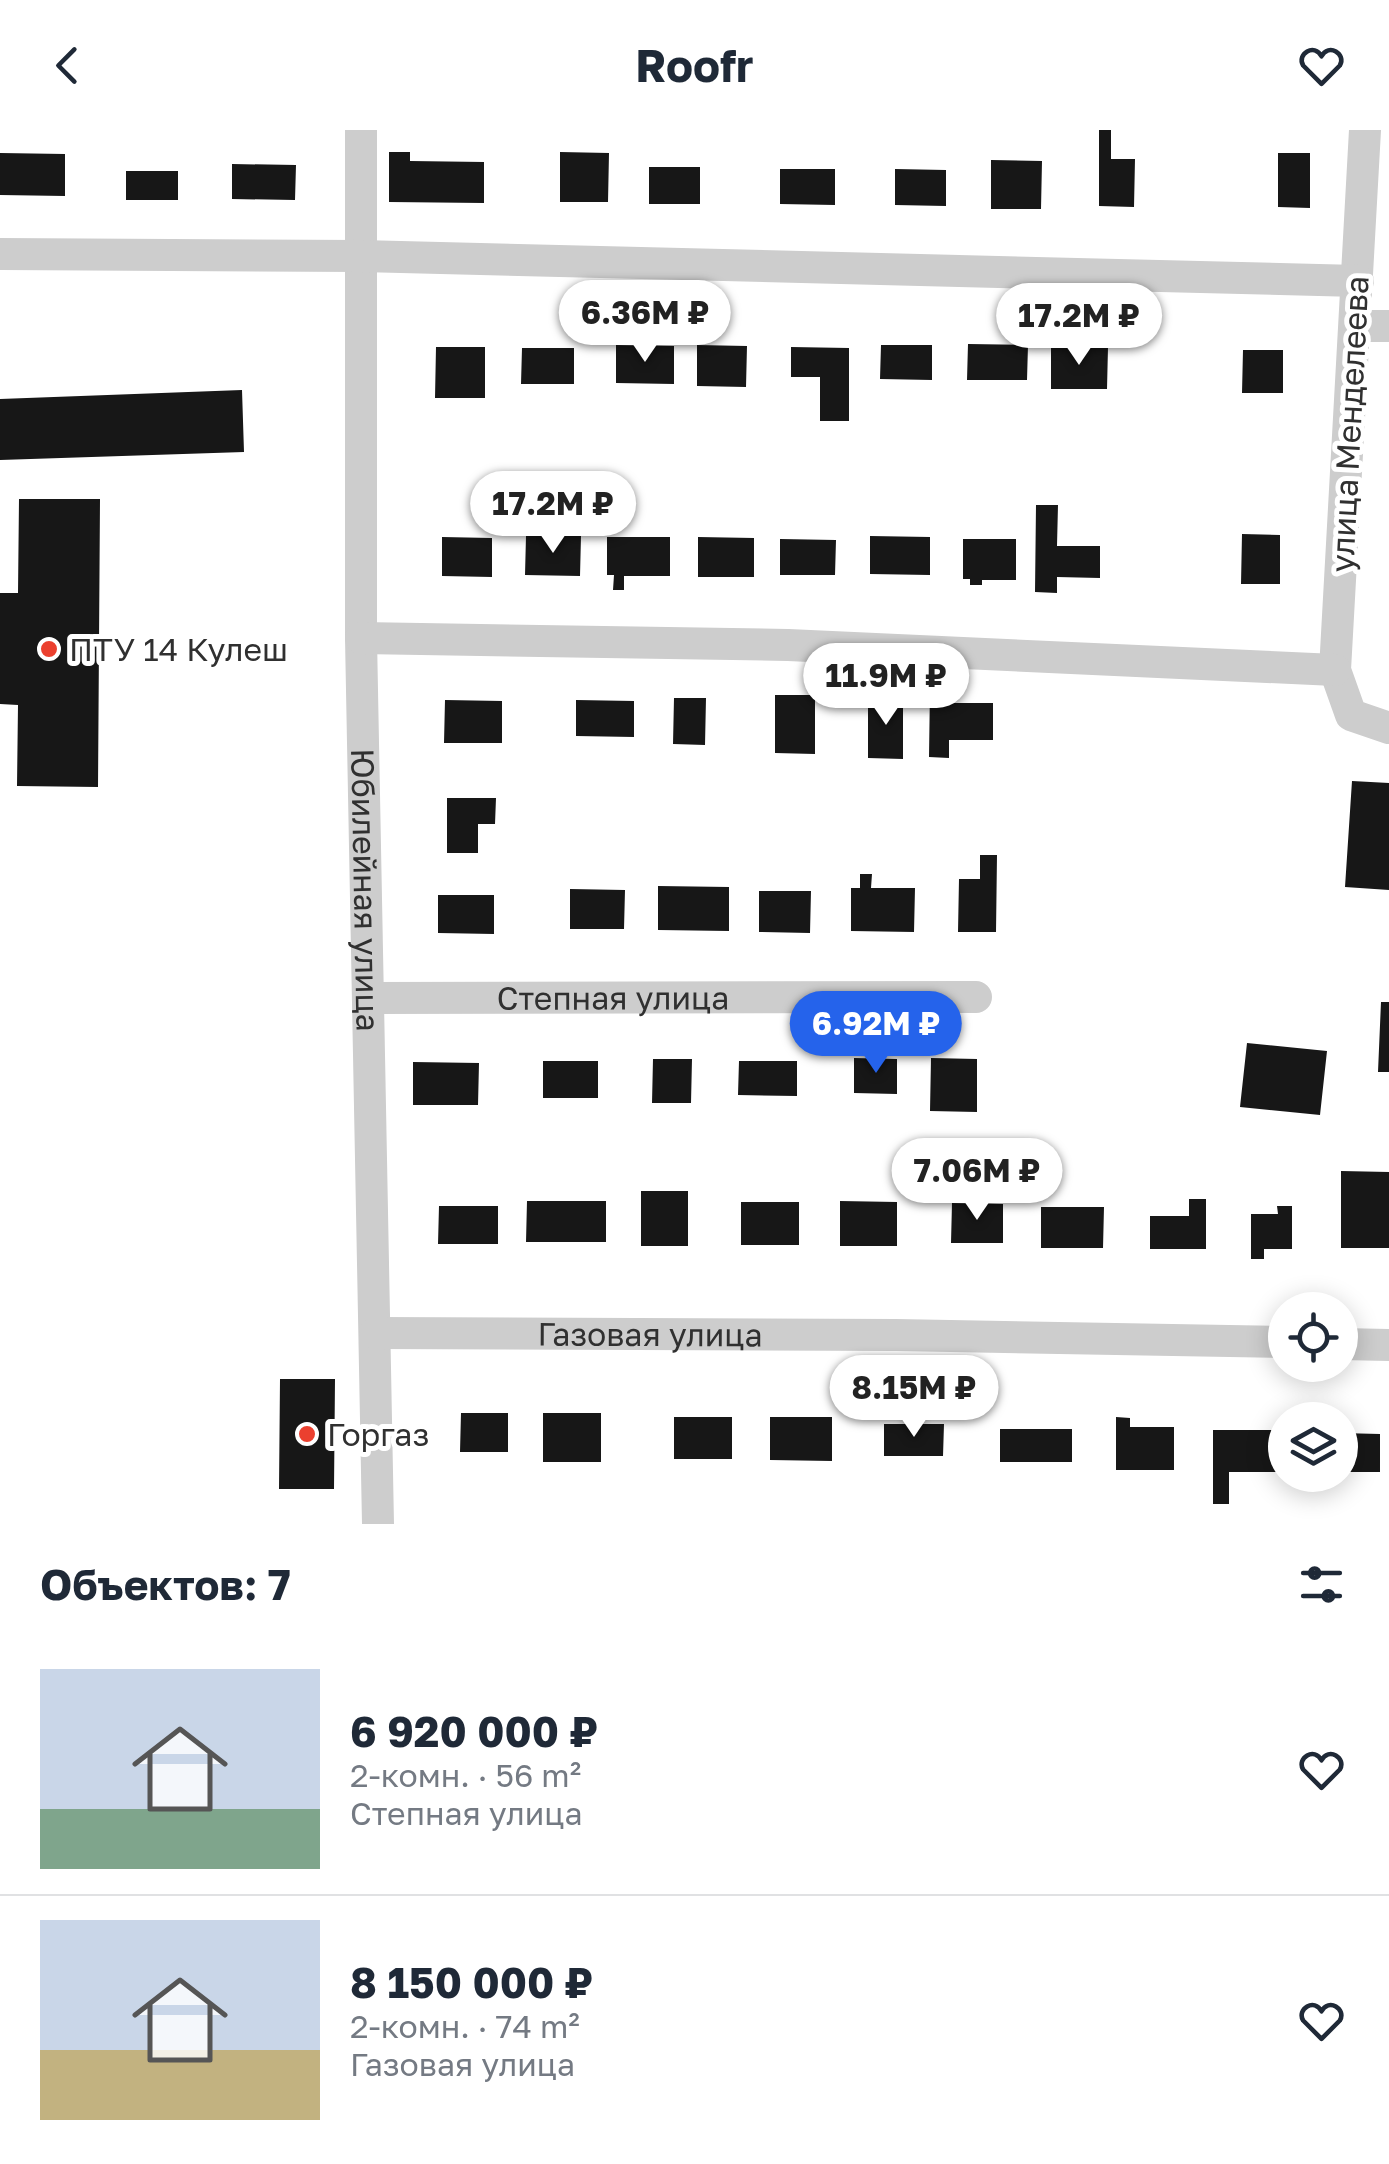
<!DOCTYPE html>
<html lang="ru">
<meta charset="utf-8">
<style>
body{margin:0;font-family:"Golos Text",sans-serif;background:#f2f2f3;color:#1f2937;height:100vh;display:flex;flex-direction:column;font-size:38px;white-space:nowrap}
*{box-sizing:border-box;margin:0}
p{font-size:32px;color:#747a83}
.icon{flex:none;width:55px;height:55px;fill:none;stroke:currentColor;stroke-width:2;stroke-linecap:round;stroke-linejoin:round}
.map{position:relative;height:1394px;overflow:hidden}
.side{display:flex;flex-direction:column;background:#fff;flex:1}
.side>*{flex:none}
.controls{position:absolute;left:1268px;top:1162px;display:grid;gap:20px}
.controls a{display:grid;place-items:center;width:90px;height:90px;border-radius:50%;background:#fff;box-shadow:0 5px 25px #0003;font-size:50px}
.price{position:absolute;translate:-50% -85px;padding:0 22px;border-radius:35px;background:#fff;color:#222;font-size:32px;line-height:65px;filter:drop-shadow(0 2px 5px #0008)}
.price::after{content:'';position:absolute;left:50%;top:60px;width:30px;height:22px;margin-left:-15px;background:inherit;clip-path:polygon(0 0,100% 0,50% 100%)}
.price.current{background:#2563eb;color:#fff}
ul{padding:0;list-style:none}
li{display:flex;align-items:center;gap:30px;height:250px;padding:0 40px}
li+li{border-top:2px solid #e0e1e3}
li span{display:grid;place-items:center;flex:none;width:280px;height:200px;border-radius:0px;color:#555}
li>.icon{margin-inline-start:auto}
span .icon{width:120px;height:120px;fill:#fffc;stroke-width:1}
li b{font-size:42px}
h2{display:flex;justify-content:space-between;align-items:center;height:120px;padding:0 40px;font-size:42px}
header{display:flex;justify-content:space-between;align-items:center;height:130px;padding:0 40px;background:#fff;font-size:45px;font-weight:700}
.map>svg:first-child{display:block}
.building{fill:#171717}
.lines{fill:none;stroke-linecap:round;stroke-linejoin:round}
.minor{stroke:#cdcdcd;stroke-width:32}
.poi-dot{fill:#eb402f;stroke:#fff;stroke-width:4}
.labels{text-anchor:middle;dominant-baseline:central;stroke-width:10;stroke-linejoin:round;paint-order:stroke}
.street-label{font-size:32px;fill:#303030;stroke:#fff}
.poi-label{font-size:32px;fill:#303030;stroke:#fff;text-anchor:start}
</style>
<header><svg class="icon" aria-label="back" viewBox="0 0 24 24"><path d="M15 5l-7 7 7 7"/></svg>Roofr<svg class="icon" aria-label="heart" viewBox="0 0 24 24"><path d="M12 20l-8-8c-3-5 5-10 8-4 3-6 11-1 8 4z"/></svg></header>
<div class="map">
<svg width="1389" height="1394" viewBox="0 0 1389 1394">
<rect width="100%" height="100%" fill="#fff"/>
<path class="building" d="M1099,0H1111V29H1135L1134,77L1099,76Z
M389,22H410V31L484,32V73L389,72Z
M560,22L609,23L608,72H560Z
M0,23L65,24V66L0,65Z
M1278,23H1310V78L1278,77Z
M991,30L1042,31L1041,79H991Z
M232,34L296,35L295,70L232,69Z
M649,37H700V74H649Z
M780,39H835V75L780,74Z
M895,39L946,40V76L895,75Z
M126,41H178V70H126Z
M968,214L1028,215L1027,250H967Z
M616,215L674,216V254L616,253Z
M697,215L747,216L746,257L697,256Z
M881,215H932V250L880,249Z
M436,217H485V268H435Z
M791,217L849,218V291H820V247H791Z
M1051,217H1108L1107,259H1051Z
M522,218H574V254H521Z
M1243,220H1283V263H1242Z
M242,260L244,322L0,330V269Z
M19,369H100L98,657L17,656L18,575L0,574V463H18Z
M1036,375H1058L1057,416H1100V448L1057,447V463L1035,462Z
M1242,404L1280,405V454H1241Z
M526,406H581L580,446L525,445Z
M870,406L930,407V445L870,444Z
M442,407L492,408V447L442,446Z
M607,407H670V446H624V460H613L614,445H607Z
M698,407L754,408V447H698Z
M780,409L836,410L835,445H780Z
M963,409H1016V450H982V455H970V449H963Z
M930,557H950V573H993V610H949V628L929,627Z
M775,565H815V624L775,623Z
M674,568H706L705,615L673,614Z
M868,568H903V629L868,628Z
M445,570L502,571V613H444Z
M576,570L634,571V607L576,606Z
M1352,651L1389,653V760L1345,757Z
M447,668H496L495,694H478V723H447Z
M980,725H997L996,802H958L959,749H980Z
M860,744H872L871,758H915L914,802L851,801V758H860Z
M658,756L729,757V801L658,800Z
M570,759L625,760L624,799H570Z
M759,761H811L810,803L759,802Z
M438,765H494V804L438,803Z
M1381,872H1389V942H1378Z
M1247,913L1327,921L1320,985L1240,977Z
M854,928L897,929V964L854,963Z
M931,928L977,929V982L930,981Z
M653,929H692L691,973H652Z
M543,931H598V968H543Z
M739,931H797V966L738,965Z
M413,932L479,933L478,975H413Z
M1341,1041L1389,1042V1118H1341Z
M641,1061H688V1116H641Z
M1189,1069H1206V1119H1150V1086H1189Z
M527,1071H606V1112H526Z
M840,1071L897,1072V1116H840Z
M741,1072H799V1115H741Z
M952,1073L1003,1074V1113H951Z
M439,1076H498V1114H438Z
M1277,1076H1292V1119H1264V1129H1251V1084H1278Z
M1041,1077H1104L1103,1118H1041Z
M280,1249H335L334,1359H279Z
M461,1283H508V1322H460Z
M543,1283H601V1332H543Z
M674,1287H732V1329H674Z
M770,1287H832V1331L770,1330Z
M1116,1287L1130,1288V1297H1174V1340H1116Z
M884,1294H944L943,1326H884Z
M1000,1299H1072V1332H1000Z
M1213,1300H1279V1342H1229V1374H1213Z
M1340,1303L1380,1304V1342H1340Z"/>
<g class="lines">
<g class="minor">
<path id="s1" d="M361,0V508L378,1394"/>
<path d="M1365,0L1335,540L1351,585L1389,598"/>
<path d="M0,124L361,126L1358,151"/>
<path d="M1355,196H1389"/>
<path d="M361,508L788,515L1335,540"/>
<path id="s2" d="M368,868L976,867"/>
<path id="s3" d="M375,1203L896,1205L1285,1212"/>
<path d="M1340,1214L1389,1215"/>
</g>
</g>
<g class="poi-dot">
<circle cx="49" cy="519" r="10"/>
<circle cx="307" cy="1304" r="10"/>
</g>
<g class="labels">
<g class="street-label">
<text transform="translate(1349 294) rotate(-87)">улица Менделеева</text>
<text stroke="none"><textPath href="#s1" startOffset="760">Юбилейная улица</textPath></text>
<text stroke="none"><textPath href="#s2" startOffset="245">Степная улица</textPath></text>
<text stroke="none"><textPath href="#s3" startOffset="275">Газовая улица</textPath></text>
</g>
<g class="poi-label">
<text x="69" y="519">ПТУ 14 Кулеш</text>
<text x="327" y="1304">Горгаз</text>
</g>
</g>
</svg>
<div class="controls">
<a><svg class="icon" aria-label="locate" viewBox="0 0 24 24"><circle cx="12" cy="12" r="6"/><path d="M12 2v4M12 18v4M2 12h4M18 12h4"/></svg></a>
<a><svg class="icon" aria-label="layers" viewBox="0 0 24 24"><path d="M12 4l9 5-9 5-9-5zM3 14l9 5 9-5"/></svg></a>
</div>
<b class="price" style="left:645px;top:235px">6.36M ₽</b>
<b class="price" style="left:1079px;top:238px">17.2M ₽</b>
<b class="price" style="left:553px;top:426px">17.2M ₽</b>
<b class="price" style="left:886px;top:598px">11.9M ₽</b>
<b class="price current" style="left:876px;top:946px">6.92M ₽</b>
<b class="price" style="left:977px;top:1093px">7.06M ₽</b>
<b class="price" style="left:914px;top:1310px">8.15M ₽</b>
</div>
<section class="side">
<h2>Объектов: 7<svg class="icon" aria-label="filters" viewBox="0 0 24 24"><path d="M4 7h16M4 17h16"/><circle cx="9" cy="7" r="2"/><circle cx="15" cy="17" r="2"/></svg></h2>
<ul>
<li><span style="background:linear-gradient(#c9d6e8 70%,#7fa58c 0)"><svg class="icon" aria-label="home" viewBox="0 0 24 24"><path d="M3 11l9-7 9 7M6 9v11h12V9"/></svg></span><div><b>6 920 000 ₽</b><p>2-комн. · 56 m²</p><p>Степная улица</p></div><svg class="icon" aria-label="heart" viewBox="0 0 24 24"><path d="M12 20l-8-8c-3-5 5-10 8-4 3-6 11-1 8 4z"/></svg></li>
<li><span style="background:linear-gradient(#c9d6e8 65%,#c2b280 0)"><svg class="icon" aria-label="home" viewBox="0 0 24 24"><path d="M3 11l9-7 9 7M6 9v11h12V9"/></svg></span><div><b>8 150 000 ₽</b><p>2-комн. · 74 m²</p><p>Газовая улица</p></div><svg class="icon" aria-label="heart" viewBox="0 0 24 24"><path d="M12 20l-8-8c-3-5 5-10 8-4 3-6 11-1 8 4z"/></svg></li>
</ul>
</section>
